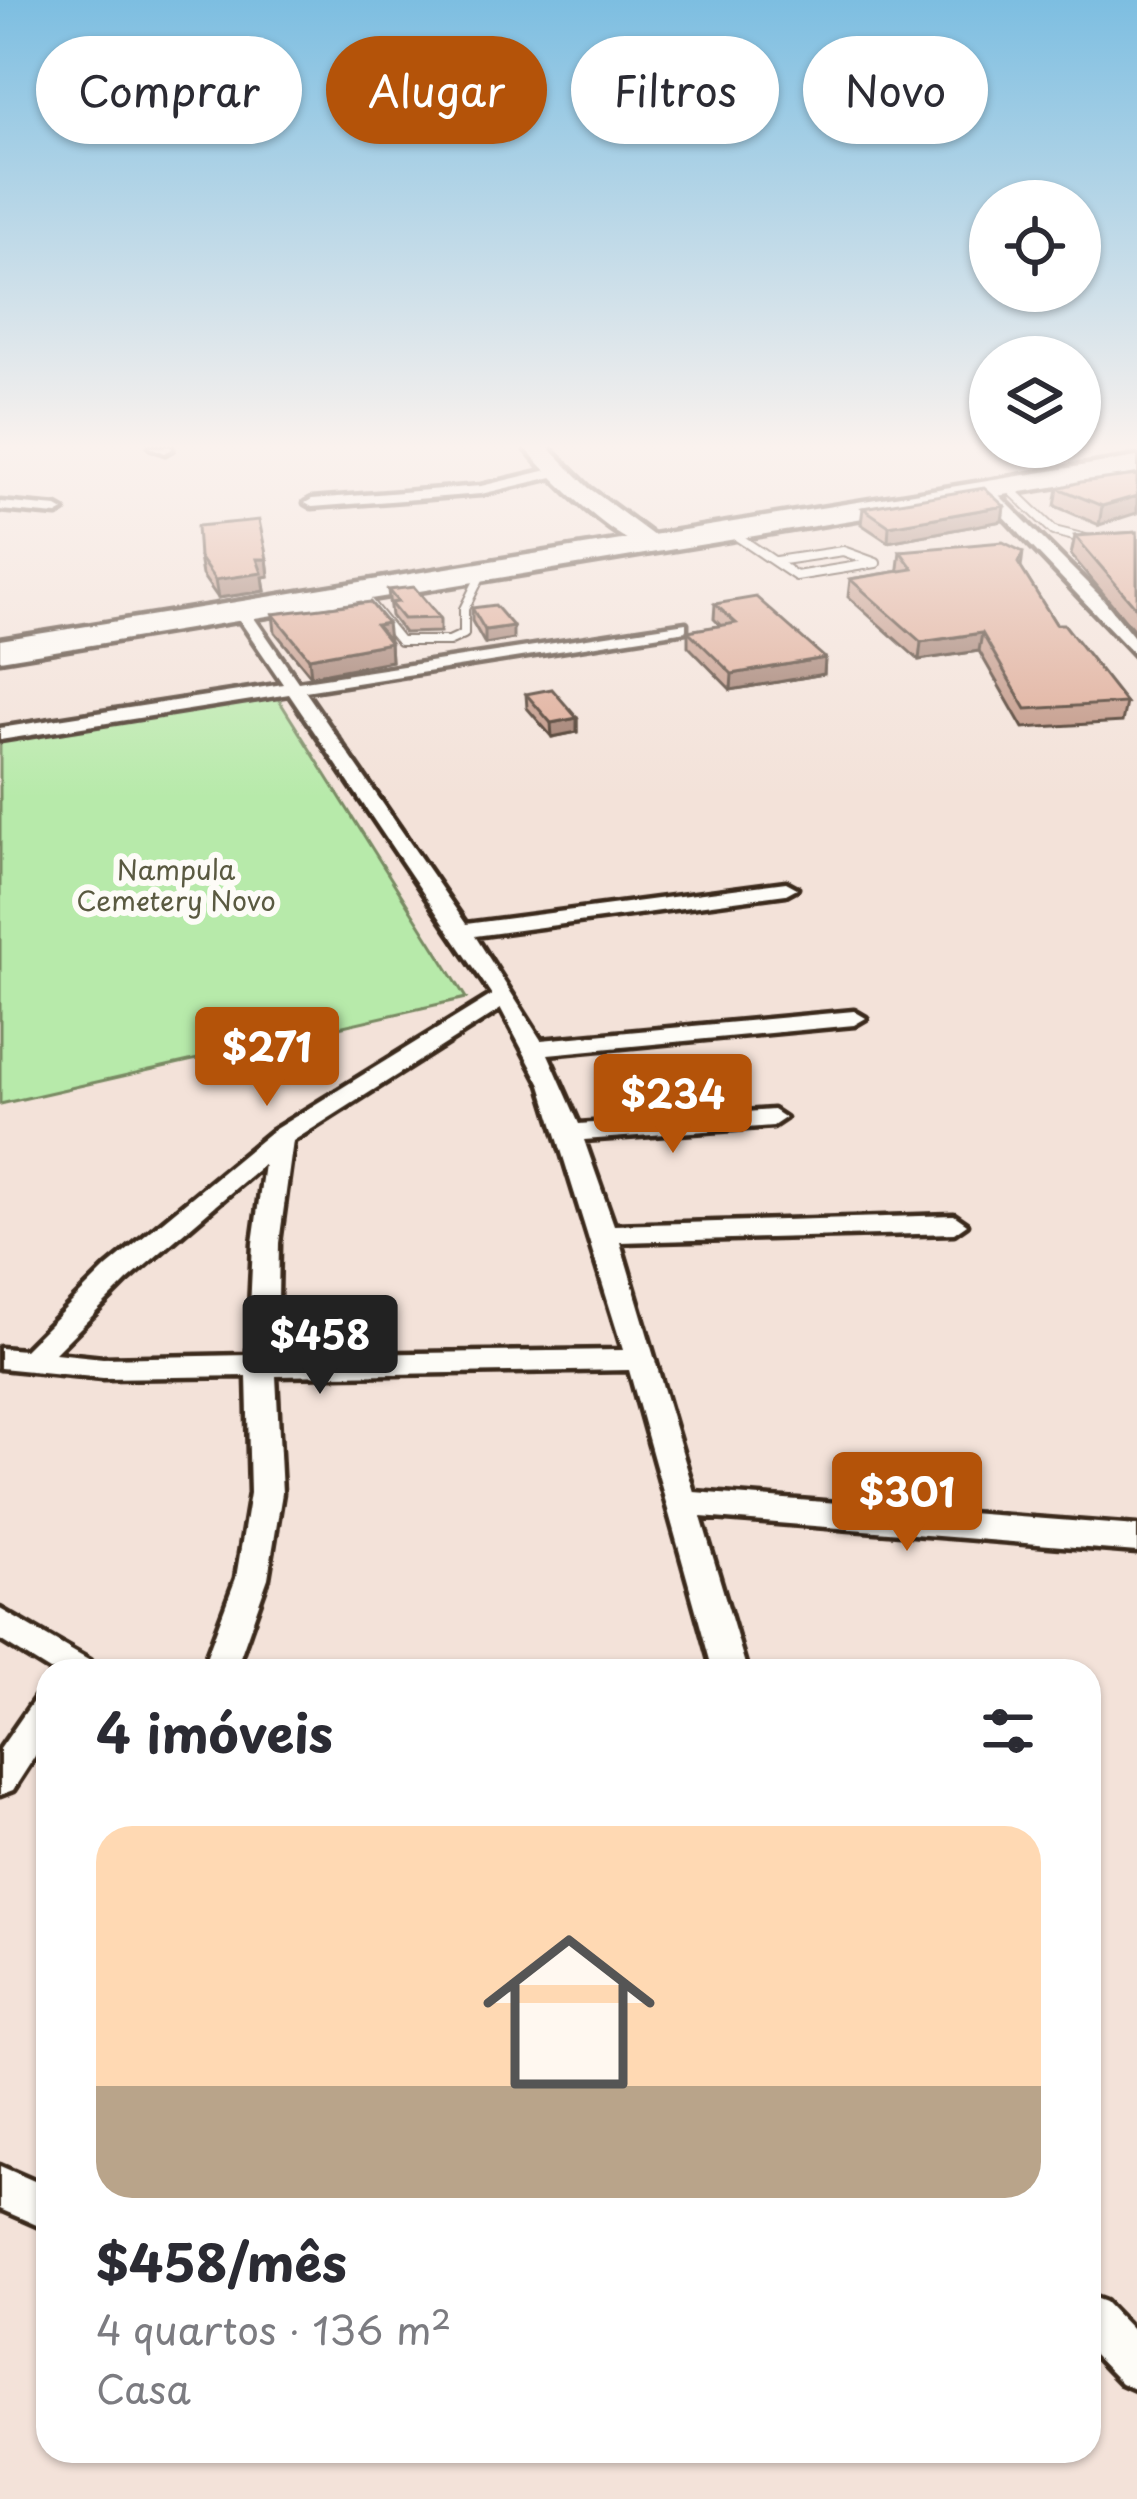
<!DOCTYPE html>
<html lang="pt">
<meta charset="utf-8">
<style>
body{margin:0;font-family:"Playpen Sans",sans-serif;background:#f7f7f7;color:#2b2b33;height:100vh;display:flex;flex-direction:column;font-size:45px;white-space:nowrap}
*{box-sizing:border-box;margin:0}
p{font-size:39px;color:#7c7c81}
.icon{flex:none;width:66px;height:66px;fill:none;stroke:currentColor;stroke-width:2;stroke-linecap:round;stroke-linejoin:round}
.map{position:relative;flex:1;overflow:hidden}
.drawer{position:absolute;left:36px;top:1659px;width:1065px;height:804px;display:flex;flex-direction:column;background:#fff;border-radius:36px;box-shadow:0 3px 9px #0004}
.drawer>*{flex:none}
.hud{position:absolute;left:36px;top:36px;width:1065px;height:108px;display:flex;gap:24px}
.controls{position:absolute;left:969px;top:180px;display:grid;gap:24px}
.controls a{display:grid;place-items:center;width:132px;height:132px;border-radius:50%;background:#fff;box-shadow:0 3px 9px #0004;font-size:60px}
.price{position:absolute;translate:-50% -102px;padding:0 27px;border-radius:12px;background:#b45309;color:#fff;font-size:39px;line-height:78px;filter:drop-shadow(0 3px 6px #0008)}
.price::after{content:'';position:absolute;left:50%;top:72px;width:36px;height:27px;margin-left:-18px;background:inherit;clip-path:polygon(0 0,100% 0,50% 100%)}
.price.current{background:#222;color:#fff}
ul{padding:0;list-style:none}
li{display:grid;align-content:center;gap:24px;height:636px;padding:0 60px}
li+li{border-top:3px solid #e1e1e2}
li span{display:grid;place-items:center;height:372px;border-radius:36px;color:#555}
li>.icon{margin-inline-start:auto}
span .icon{width:216px;height:216px;fill:#fffc;stroke-width:1}
li b{font-size:51px}
h2{display:flex;justify-content:space-between;align-items:center;height:144px;padding:0 60px;font-size:51px}
.chip{padding:0 42px;border-radius:54px;background:#fff;box-shadow:0 3px 9px #0004;font-size:42px;line-height:108px}
.chip.current{background:#b45309;color:#fff}
.map>svg:first-child{display:block}
.green{fill:#b7eaaa;stroke:#798a64;stroke-width:3}
.lines{fill:none;stroke-linecap:round;stroke-linejoin:round}
.lane-casing{stroke:#3b2a1e;stroke-width:12}
.street-casing{stroke:#3b2a1e;stroke-width:9}
.primary-casing{stroke:#3b2a1e;stroke-width:9}
.highway-casing{stroke:#3b2a1e;stroke-width:9}
.lane{stroke:#fdfcf7;stroke-width:8}
.street{fill:#fdfcf7;fill-rule:evenodd}
.primary{fill:#fdfcf7;fill-rule:evenodd}
.highway{fill:#fdfcf7;fill-rule:evenodd}
.wall{fill:#bd907e;stroke:#3b2a1e;stroke-width:3}
.shaded-wall{fill:#9a7566;stroke:#3b2a1e;stroke-width:3}
.building{fill:#dca792;stroke:#3b2a1e;stroke-width:3}
.labels{text-anchor:middle;dominant-baseline:central;stroke-width:12;stroke-linejoin:round;paint-order:stroke}
.far-park-label{font-size:27px;fill:#5a5a41;stroke:#fdfcf7}
</style>
<div class="map">
<svg width="1137" height="2499" viewBox="0 0 1137 2499">
<rect width="100%" height="100%" fill="#f3e2d9"/>
<filter id="ink" filterUnits="userSpaceOnUse"><feTurbulence type="fractalNoise" baseFrequency=".00833" numOctaves="2"/><feDisplacementMap in="SourceGraphic" scale="24" xChannelSelector="R" yChannelSelector="G"/><feConvolveMatrix kernelMatrix="1 2 1 2 8 2 1 2 1" color-interpolation-filters="sRGB"/></filter>
<g filter="url(#ink)">
<path class="green" d="M272,689L466,998L0,1104V736Z"/>
<g class="lines">
<g class="lane-casing">
<path id="lane" d="M1007,486L1054,531L1090,540
M729,531L796,576L876,563L843,551L776,561
M360,592L400,641H449L464,634V609L483,571"/>
</g>
<g class="street-casing">
<path id="street" d="M150,447H171L172,449L165,453Z
M556,468L561,469V475L481,494L312,507L305,503L312,499L481,486Z
M980,486H990L1103,599L1137,641V657L980,492Z
M0,502L57,507L64,511L57,515L0,510Z
M242,607L248,609L298,682L686,623V631L680,632L305,691L466,924L786,882L797,888L786,894L475,936L541,1040L854,1011L866,1018L854,1025L548,1054L579,1124L773,1110L785,1118L773,1126L584,1140L614,1225L954,1215L967,1224L954,1233L620,1242L694,1492L1137,1526V1552L701,1517L747,1671H713L629,1370L276,1376L282,1493L268,1578L235,1671H201L236,1578L250,1493L247,1376L103,1378L0,1368V1348L24,1350L107,1267L272,1131L492,995L289,694L0,740V728L283,684L234,612ZM501,1009L541,1085L623,1350L277,1355L279,1243L293,1141ZM264,1164L253,1243L248,1355L103,1358L55,1353L127,1281Z
M0,1609L90,1661L95,1671H50L0,1640Z
M48,1692V1736L13,1790L0,1795V1749L36,1697Z
M0,2166L48,2187V2230L0,2209Z
M1089,2296L1105,2302L1137,2335V2390L1121,2383L1089,2350Z"/>
</g>
<g class="primary-casing">
<path id="primary" d="M525,447H548L589,488L658,539V549C627,555 545,473 525,447Z"/>
</g>
<g class="highway-casing">
<path id="highway" d="M1137,457V473L0,660V640Z"/>
</g>
<use href="#lane" class="lane"/>
<use href="#street" class="street"/>
<use href="#primary" class="primary"/>
<use href="#highway" class="highway"/>
</g>
<path class="wall" d="M1137,475L1099,525L1055,506L1058,488Z
M1004,506L1002,521L888,542L861,524L863,508Z
M1137,532V634L1071,555L1075,536Z
M900,551L1023,552L1021,568L1056,624L1126,703L1122,722L1023,728L979,651L919,660L848,597L850,579L900,571L898,568Z
M199,557L267,559L269,576L263,577L265,591L218,598L202,575Z
M388,590L440,618V632L404,633L391,616Z
M715,604L825,658L824,674L731,690L688,646V631L721,626L714,619Z
M472,608L513,639L485,644L472,621Z
M273,614L388,640L390,643L391,661L311,676L275,632Z
M526,694L577,718V732L552,737L527,708Z"/>
<path class="shaded-wall" d="M1137,496V513L1099,525L1102,506Z
M1004,506L1002,521L888,542L889,526Z
M257,559H267L269,576L263,577L265,591L218,598L215,580Z
M387,623L389,640L376,625Z
M513,626V639L485,644V630Z
M982,633L979,651L919,660L921,642Z
M390,643L391,661L311,676L309,658Z
M825,658L824,674L731,690L732,674Z
M577,718V732L552,737L551,723Z"/>
<path class="building" d="M1137,475V496L1102,506L1058,488L1081,482Z
M984,488L1004,506L889,526L863,508Z
M259,520L267,559H257L262,573L215,580L199,557L197,526Z
M1137,532V609L1075,536Z
M1003,542L1023,552L1018,563L1056,624H1064L1126,703L1026,709L982,633L921,642L850,579L913,569L900,551Z
M414,587L440,618L403,619L390,603L398,602L388,590Z
M756,597L825,658L732,674L688,631L736,623L715,604Z
M370,602L387,623L376,625L390,643L309,658L273,614Z
M495,605L513,626L485,630L472,608Z
M552,689L577,718L551,723L526,694Z"/>
</g>
<linearGradient id="sky" x2="0" y2="1"><stop stop-color="#7dbee1"/><stop offset="0.56" stop-color="#faf2ee"/><stop offset="1" stop-color="#faf2ee" stop-opacity="0"/></linearGradient>
<rect width="1137" height="797" fill="url(#sky)"/>
<g class="labels">
<g class="far-park-label">
<text x="176" y="868">Nampula<tspan x="176" dy="31">Cemetery Novo</tspan></text>
</g>
</g>
</svg>
<div class="controls">
<a><svg class="icon" aria-label="locate" viewBox="0 0 24 24"><circle cx="12" cy="12" r="6"/><path d="M12 2v4M12 18v4M2 12h4M18 12h4"/></svg></a>
<a><svg class="icon" aria-label="layers" viewBox="0 0 24 24"><path d="M12 4l9 5-9 5-9-5zM3 14l9 5 9-5"/></svg></a>
</div>
<b class="price" style="left:267px;top:1109px">$271</b>
<b class="price" style="left:673px;top:1156px">$234</b>
<b class="price current" style="left:320px;top:1397px">$458</b>
<b class="price" style="left:907px;top:1554px">$301</b>
<div class="hud">
<a class="chip">Comprar</a>
<a class="chip current">Alugar</a>
<a class="chip">Filtros</a>
<a class="chip">Novo</a>
</div>
<section class="drawer">
<h2>4 imóveis<svg class="icon" aria-label="filters" viewBox="0 0 24 24"><path d="M4 7h16M4 17h16"/><circle cx="9" cy="7" r="2"/><circle cx="15" cy="17" r="2"/></svg></h2>
<ul>
<li><span style="background:linear-gradient(#ffd9b3 70%,#b9a48a 0)"><svg class="icon" aria-label="home" viewBox="0 0 24 24"><path d="M3 11l9-7 9 7M6 9v11h12V9"/></svg></span><div><b>$458/mês</b><p>4 quartos · 136 m²</p><p>Casa</p></div></li>
</ul>
</section>
</div>
